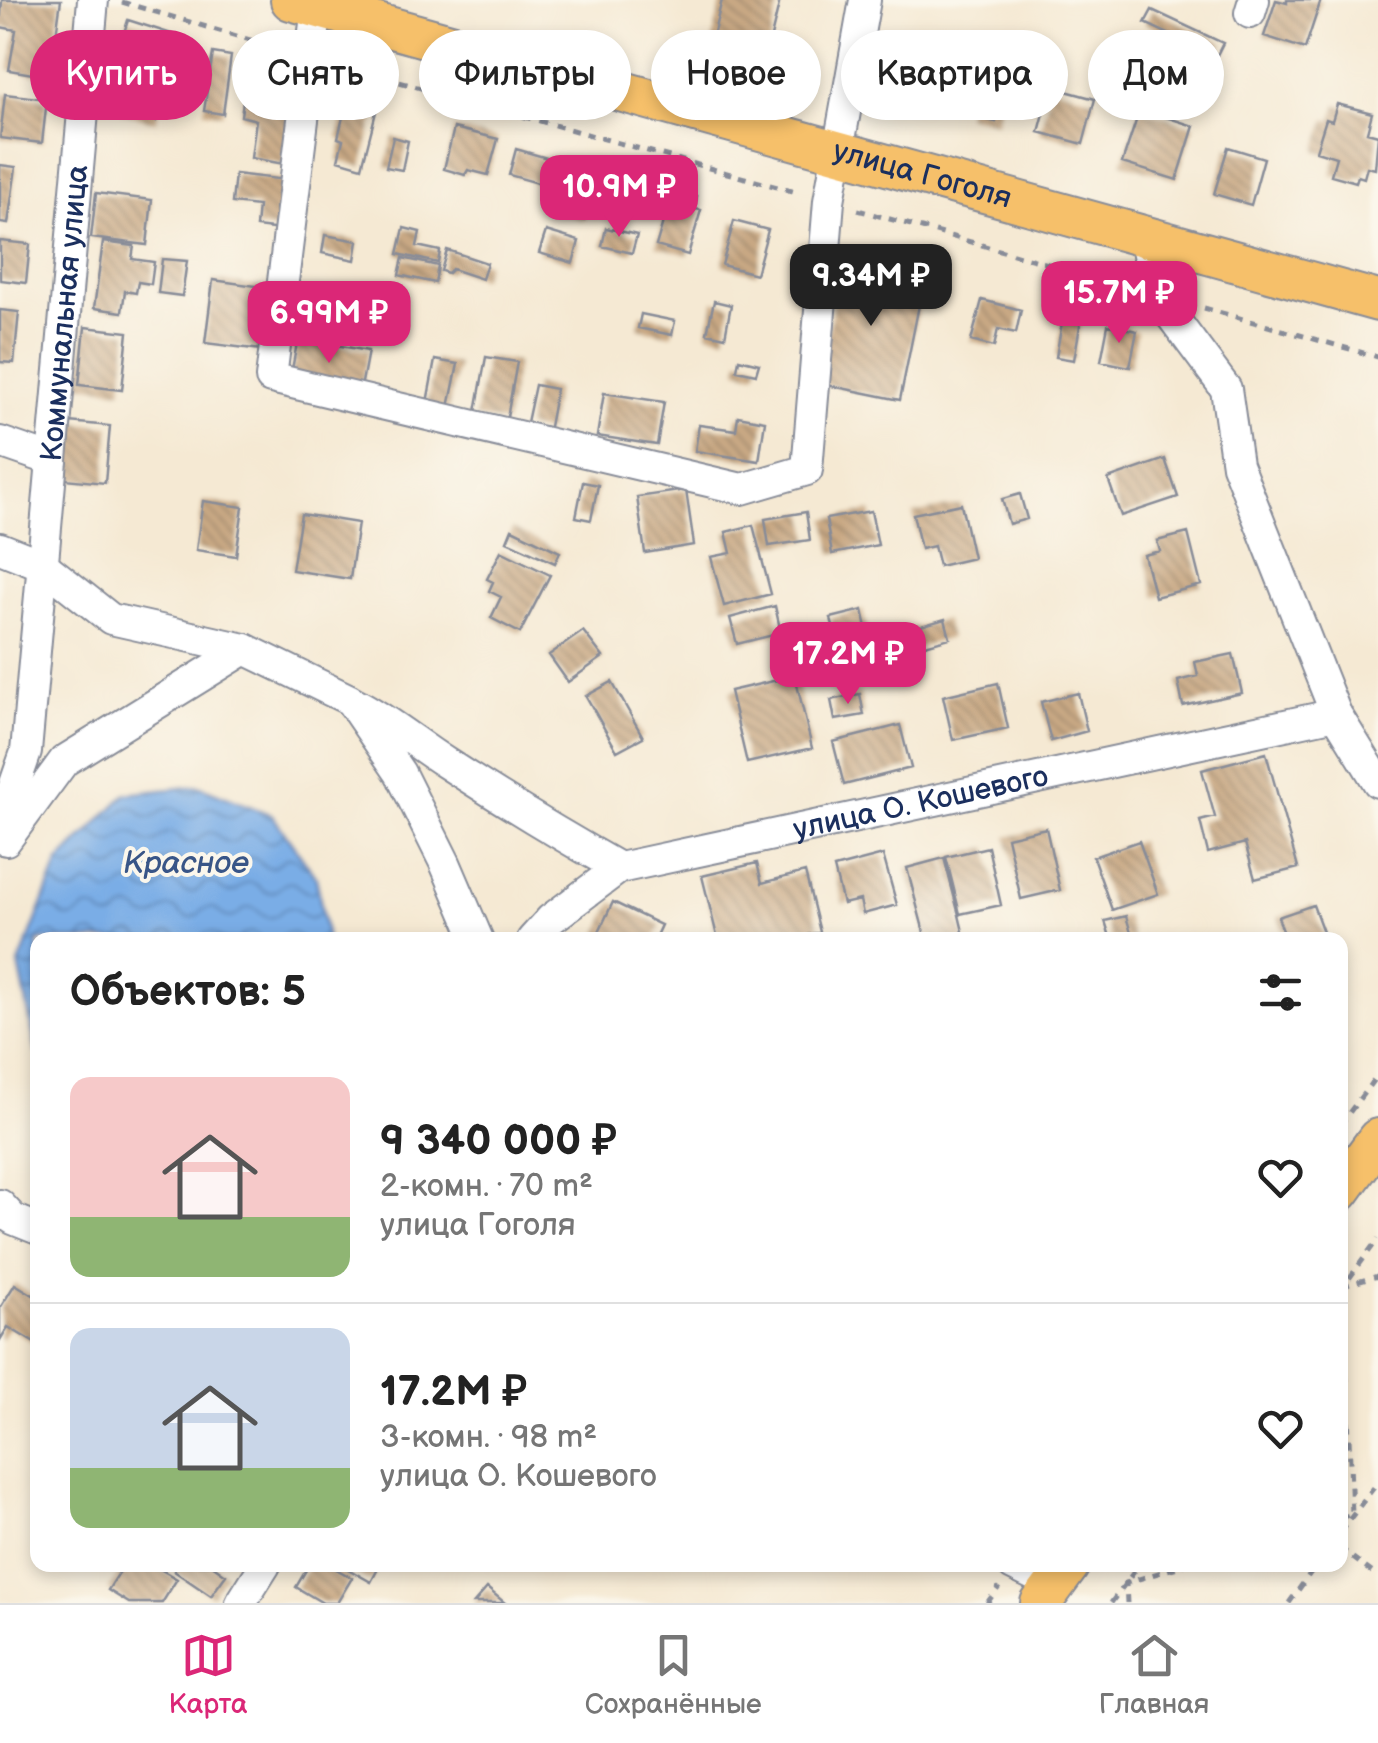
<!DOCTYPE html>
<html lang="ru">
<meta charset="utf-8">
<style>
body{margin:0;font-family:"Balsamiq Sans",sans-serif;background:#f2f2f2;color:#222;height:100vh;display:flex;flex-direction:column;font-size:38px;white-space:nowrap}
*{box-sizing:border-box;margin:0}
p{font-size:32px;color:#767676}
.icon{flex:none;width:55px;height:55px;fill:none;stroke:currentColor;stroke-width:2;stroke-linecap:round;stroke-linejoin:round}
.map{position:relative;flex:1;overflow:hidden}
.details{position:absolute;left:30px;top:932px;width:1318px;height:640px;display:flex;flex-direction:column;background:#fff;border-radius:20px;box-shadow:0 5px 15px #0003}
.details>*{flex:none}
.top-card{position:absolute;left:30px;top:30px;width:1320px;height:90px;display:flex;gap:20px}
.price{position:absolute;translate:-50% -85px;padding:0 22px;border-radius:20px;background:#db2777;color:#fff;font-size:32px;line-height:65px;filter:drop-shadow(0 2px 5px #0008)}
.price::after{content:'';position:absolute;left:50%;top:60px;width:30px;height:22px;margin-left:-15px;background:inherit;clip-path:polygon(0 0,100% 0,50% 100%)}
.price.current{background:#222;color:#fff}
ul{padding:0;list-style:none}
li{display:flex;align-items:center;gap:30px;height:250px;padding:0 40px}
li+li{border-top:2px solid #e0e0e0}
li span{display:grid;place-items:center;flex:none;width:280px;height:200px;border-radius:20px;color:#555}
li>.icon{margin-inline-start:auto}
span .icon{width:120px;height:120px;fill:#fffc;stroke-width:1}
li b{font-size:42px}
h2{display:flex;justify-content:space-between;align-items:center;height:120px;padding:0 40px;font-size:42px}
.tag{padding:0 35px;border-radius:45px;background:#fff;box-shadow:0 5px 15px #0003;font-size:35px;line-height:90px}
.tag.current{background:#db2777;color:#fff}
.tab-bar{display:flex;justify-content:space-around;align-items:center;height:140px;border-top:2px solid #e0e0e0;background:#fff;font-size:28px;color:#767676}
.tab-bar a{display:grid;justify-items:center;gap:5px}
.tab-bar .current{color:#db2777}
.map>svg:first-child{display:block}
.water{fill:url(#water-waves);stroke:#4a6ea2;stroke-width:2.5}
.building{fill:url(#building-back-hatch)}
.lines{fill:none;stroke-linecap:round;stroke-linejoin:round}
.minor-casing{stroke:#888c98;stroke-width:34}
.major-casing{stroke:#888c98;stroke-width:44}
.path{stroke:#888c98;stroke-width:5;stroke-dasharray:8 8;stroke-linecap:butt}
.minor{stroke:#fff;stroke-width:30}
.major{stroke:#f6c06b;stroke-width:40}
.labels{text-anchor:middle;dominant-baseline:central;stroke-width:8;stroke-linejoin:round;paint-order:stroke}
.street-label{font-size:30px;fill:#1b2f5e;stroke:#fbf7ec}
.water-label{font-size:32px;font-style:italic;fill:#385587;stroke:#fbf7ec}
</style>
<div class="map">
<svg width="1378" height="1603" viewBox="0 0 1378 1603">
<defs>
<pattern id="water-waves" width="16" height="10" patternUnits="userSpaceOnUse" patternTransform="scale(2.5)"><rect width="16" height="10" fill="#7aade6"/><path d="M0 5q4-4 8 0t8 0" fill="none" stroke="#638dbe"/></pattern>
<pattern id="building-back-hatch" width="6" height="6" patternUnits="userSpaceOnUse" patternTransform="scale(2.5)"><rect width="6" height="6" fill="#c9a984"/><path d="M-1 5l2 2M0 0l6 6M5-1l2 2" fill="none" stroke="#a28a6f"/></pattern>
</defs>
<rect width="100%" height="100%" fill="#fbf7ec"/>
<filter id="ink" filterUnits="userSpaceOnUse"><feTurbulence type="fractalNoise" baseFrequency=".01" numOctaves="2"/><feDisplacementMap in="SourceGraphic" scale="20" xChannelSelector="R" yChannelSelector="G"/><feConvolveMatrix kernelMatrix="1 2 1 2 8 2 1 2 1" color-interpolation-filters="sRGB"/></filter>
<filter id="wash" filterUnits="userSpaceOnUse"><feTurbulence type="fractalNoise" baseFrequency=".0048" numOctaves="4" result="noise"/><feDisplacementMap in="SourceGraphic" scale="40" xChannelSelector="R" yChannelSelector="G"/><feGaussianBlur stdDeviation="2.25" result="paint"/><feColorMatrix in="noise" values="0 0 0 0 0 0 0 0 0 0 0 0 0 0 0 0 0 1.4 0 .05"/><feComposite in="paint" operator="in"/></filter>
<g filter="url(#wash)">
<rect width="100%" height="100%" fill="#f5e9d3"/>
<path class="water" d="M198,786L272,815L316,877L327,940H38L37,1054L19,964L59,862L126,794Z"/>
<g id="blocks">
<path class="building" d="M2,0H61L50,77L9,70L16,30L0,27Z
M722,0H780L766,58L711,44Z
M1276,0L1287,3V0H1321L1305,49L1264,36Z
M1152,10L1223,43L1209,71L1193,64L1200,49L1145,23Z
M128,20L172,34L159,76L115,61Z
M213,53L231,56L223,114L204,111Z
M978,67L1007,75L996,122L966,115Z
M247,70L294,84L284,164L251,158L256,120L241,116Z
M128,83L163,90L156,121L121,113Z
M1051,87L1095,99L1083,144L1039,132Z
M5,94L47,99L42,143L0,138Z
M348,96L378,104L362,167L338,160L343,140L338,138Z
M1337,104L1372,113L1367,132L1378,135L1375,169L1367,167L1364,178L1358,176L1356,182L1331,175L1336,157L1316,151L1326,119L1332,121Z
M1140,109L1194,126L1177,180L1122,163Z
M454,128L498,139L488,175L468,170L465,175L444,169Z
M393,137L408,141L402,170L386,167Z
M1228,147L1264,158L1251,205L1214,194Z
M516,149L599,173L584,220L550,210L556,188L509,175Z
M0,165L16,167L8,224L0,223Z
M235,174L287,180L281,230L256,227L258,206L232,203Z
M648,181L697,196L694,209L701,210L688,255L656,246L665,215L640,208Z
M96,193L152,200L147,245L91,238Z
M734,221L768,230L756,274L722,265Z
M404,228L420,232L417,246L440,251L438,263L398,254Z
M606,228L637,235L632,253L602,246Z
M546,231L579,241L573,263L539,253Z
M325,235L358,241L355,260L322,253Z
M0,241L30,244L26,283L0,280Z
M103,242L134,246L132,259L154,262L151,284L138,282L136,293L125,291L122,312L94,308Z
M447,250L487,263L482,279L452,269L448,273L441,271Z
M403,258L438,266L435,283L399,275Z
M843,258L925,275L900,400L817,383Z
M162,259L187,261L182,296L158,293Z
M213,280L270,288L262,350L205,343Z
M982,300L1021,310L1016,333L998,329L994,347L971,341Z
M714,301L731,305L725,337L707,333Z
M0,310L19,312L14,363L0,362Z
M1064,311L1082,314L1074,360L1056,357Z
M641,314L675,321L672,335L638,328Z
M1108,325L1137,331L1130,367L1101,361Z
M85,327L128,332L122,390L79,385Z
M298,338L368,351L360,393L290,380Z
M486,357L517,362L506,423L475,417Z
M739,359L759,364L756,374L737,370Z
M435,360L458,364L448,412L426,408Z
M535,385L556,389L548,432L526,427Z
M604,393L664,402L657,445L597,436Z
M738,416L765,421L759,461L695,451L699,425L736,430Z
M69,422L110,426L105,483L64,479Z
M1165,459L1178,497L1121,516L1108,479Z
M583,482L598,485L591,520L576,517Z
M686,490L694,545L645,553L637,497Z
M1020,494L1027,519L1009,524L1002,499Z
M203,501L243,507L236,556L196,550Z
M961,504L973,558L939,566L934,546L921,549L913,514Z
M871,511L878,545L832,554L826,519Z
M806,512L810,540L769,546L765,519Z
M301,514L358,523L350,579L292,570Z
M753,525L771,594L724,606L711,557L731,553L726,532Z
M512,529L560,552L555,563L507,541Z
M1188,533L1201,585L1155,597L1144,555L1160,551L1157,541Z
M501,551L550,575L520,633L491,618L501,597L489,591L493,582L487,579Z
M775,606L781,633L737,644L730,618Z
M863,610L869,636L837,644L831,618Z
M945,619L950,638L915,648L910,629Z
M583,631L603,657L568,682L549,655Z
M828,648L833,673L817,677L812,651Z
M1233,654L1242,693L1183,706L1178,681L1198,676L1195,662Z
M795,676L812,748L747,763L730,691Z
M612,682L643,737L617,751L586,696Z
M998,683L1008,728L953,740L943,696Z
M1078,693L1087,731L1051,741L1041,702Z
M860,694L864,715L835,720L831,700Z
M900,725L911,768L844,785L833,742Z
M1266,753L1298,868L1255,879L1245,843L1208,853L1200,821L1215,817L1202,770Z
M1046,828L1060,890L1021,899L1007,837Z
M1139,841L1158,894L1112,910L1093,857Z
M988,847L1001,905L960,914L946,857Z
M883,855L897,905L863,914L860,900L843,904L834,868Z
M944,858L959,915L965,940H926L907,868Z
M757,863L762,883L805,872L820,932L788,940H718L702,876Z
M613,902L661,925L654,940H595Z
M1313,905L1326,940H1286L1278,917Z
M1126,916L1133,940H1111L1105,921Z
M15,1284L38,1298V1345L8,1327L0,1340V1308Z
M124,1565H153L177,1579L162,1603H129L108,1590Z
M178,1565H212L226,1575L211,1596L174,1571Z
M309,1565H329L352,1578L337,1603H323L296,1587Z
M341,1565H380L371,1582Z
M487,1588L505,1603H474Z"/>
</g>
</g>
<g filter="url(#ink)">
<use href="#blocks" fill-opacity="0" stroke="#888c98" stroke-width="2.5"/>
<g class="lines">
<g class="minor-casing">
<g id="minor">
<path d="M317,7L271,378L742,489L807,470L829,201L865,0"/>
<path d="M1250,13L1254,0"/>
<path d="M1145,239L1156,295L1226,389L1237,465L1336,714L1378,782"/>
<path d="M0,442L52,460"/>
<path d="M0,548L43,565L111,619L245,649L350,700L400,773L445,863L478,940"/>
<path d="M355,703C388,720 415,743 446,763C503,800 560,835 619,868"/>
<path id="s1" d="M0,827L26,752L93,0"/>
<path d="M6,840L64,761L245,649"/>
<path id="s2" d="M532,940L551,919L619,868L1336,714"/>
<path d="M0,1205L13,1219L38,1229"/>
<path d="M1013,1565L1054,1585"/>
<path d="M241,1603L265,1565"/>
</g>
</g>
<g class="major-casing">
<g id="major">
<path id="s3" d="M291,0L1378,301"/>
<path d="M1340,1191L1378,1139"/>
<path d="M1041,1603L1069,1565"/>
</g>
</g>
<path class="path" d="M122,2L284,50
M338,65L799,193
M858,210L1126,286
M1204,308L1378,357
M1340,1125L1378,1074
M1340,1291L1378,1239
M1340,1518L1352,1514L1343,1286L1378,1276
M1340,1532L1378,1482
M1340,1548L1378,1577
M987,1603L999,1587
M1111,1603L1139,1565
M1127,1603L1126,1583L1184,1565
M1289,1603L1316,1565"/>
<use href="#minor" class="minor"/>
<use href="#major" class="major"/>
</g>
</g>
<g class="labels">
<g class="street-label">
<text stroke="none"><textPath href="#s3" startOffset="655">улица Гоголя</textPath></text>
<text stroke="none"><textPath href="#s1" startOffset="520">Коммунальная улица</textPath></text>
<text stroke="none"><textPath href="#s2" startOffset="422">улица О. Кошевого</textPath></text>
</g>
<g class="water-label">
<text x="186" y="863">Красное</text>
</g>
</g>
</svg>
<b class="price" style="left:619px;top:240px">10.9M ₽</b>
<b class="price current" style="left:871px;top:329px">9.34M ₽</b>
<b class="price" style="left:1119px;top:346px">15.7M ₽</b>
<b class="price" style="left:329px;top:366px">6.99M ₽</b>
<b class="price" style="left:848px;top:707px">17.2M ₽</b>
<div class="top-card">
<a class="tag current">Купить</a>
<a class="tag">Снять</a>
<a class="tag">Фильтры</a>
<a class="tag">Новое</a>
<a class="tag">Квартира</a>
<a class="tag">Дом</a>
</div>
<section class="details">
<h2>Объектов: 5<svg class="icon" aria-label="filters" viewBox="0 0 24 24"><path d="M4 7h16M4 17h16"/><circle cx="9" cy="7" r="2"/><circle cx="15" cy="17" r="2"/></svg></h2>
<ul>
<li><span style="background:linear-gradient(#f6c9c9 70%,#8fb573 0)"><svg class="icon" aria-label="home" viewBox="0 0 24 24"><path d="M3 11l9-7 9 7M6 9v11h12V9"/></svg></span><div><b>9 340 000 ₽</b><p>2-комн. · 70 m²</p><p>улица Гоголя</p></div><svg class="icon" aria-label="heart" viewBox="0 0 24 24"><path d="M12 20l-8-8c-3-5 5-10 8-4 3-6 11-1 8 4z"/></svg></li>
<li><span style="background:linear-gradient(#c9d6e8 70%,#8fb573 0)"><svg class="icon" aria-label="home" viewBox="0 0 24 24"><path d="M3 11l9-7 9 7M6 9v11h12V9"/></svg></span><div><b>17.2M ₽</b><p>3-комн. · 98 m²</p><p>улица О. Кошевого</p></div><svg class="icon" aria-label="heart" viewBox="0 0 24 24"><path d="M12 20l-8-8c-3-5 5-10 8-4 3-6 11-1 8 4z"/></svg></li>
</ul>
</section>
</div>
<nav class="tab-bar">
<a class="current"><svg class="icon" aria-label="map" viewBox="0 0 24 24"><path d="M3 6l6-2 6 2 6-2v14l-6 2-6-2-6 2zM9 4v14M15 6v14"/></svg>Карта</a>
<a><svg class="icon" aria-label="saved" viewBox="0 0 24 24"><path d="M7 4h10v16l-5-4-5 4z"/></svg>Сохранённые</a>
<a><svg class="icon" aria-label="home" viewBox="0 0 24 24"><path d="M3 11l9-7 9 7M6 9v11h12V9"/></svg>Главная</a>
</nav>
